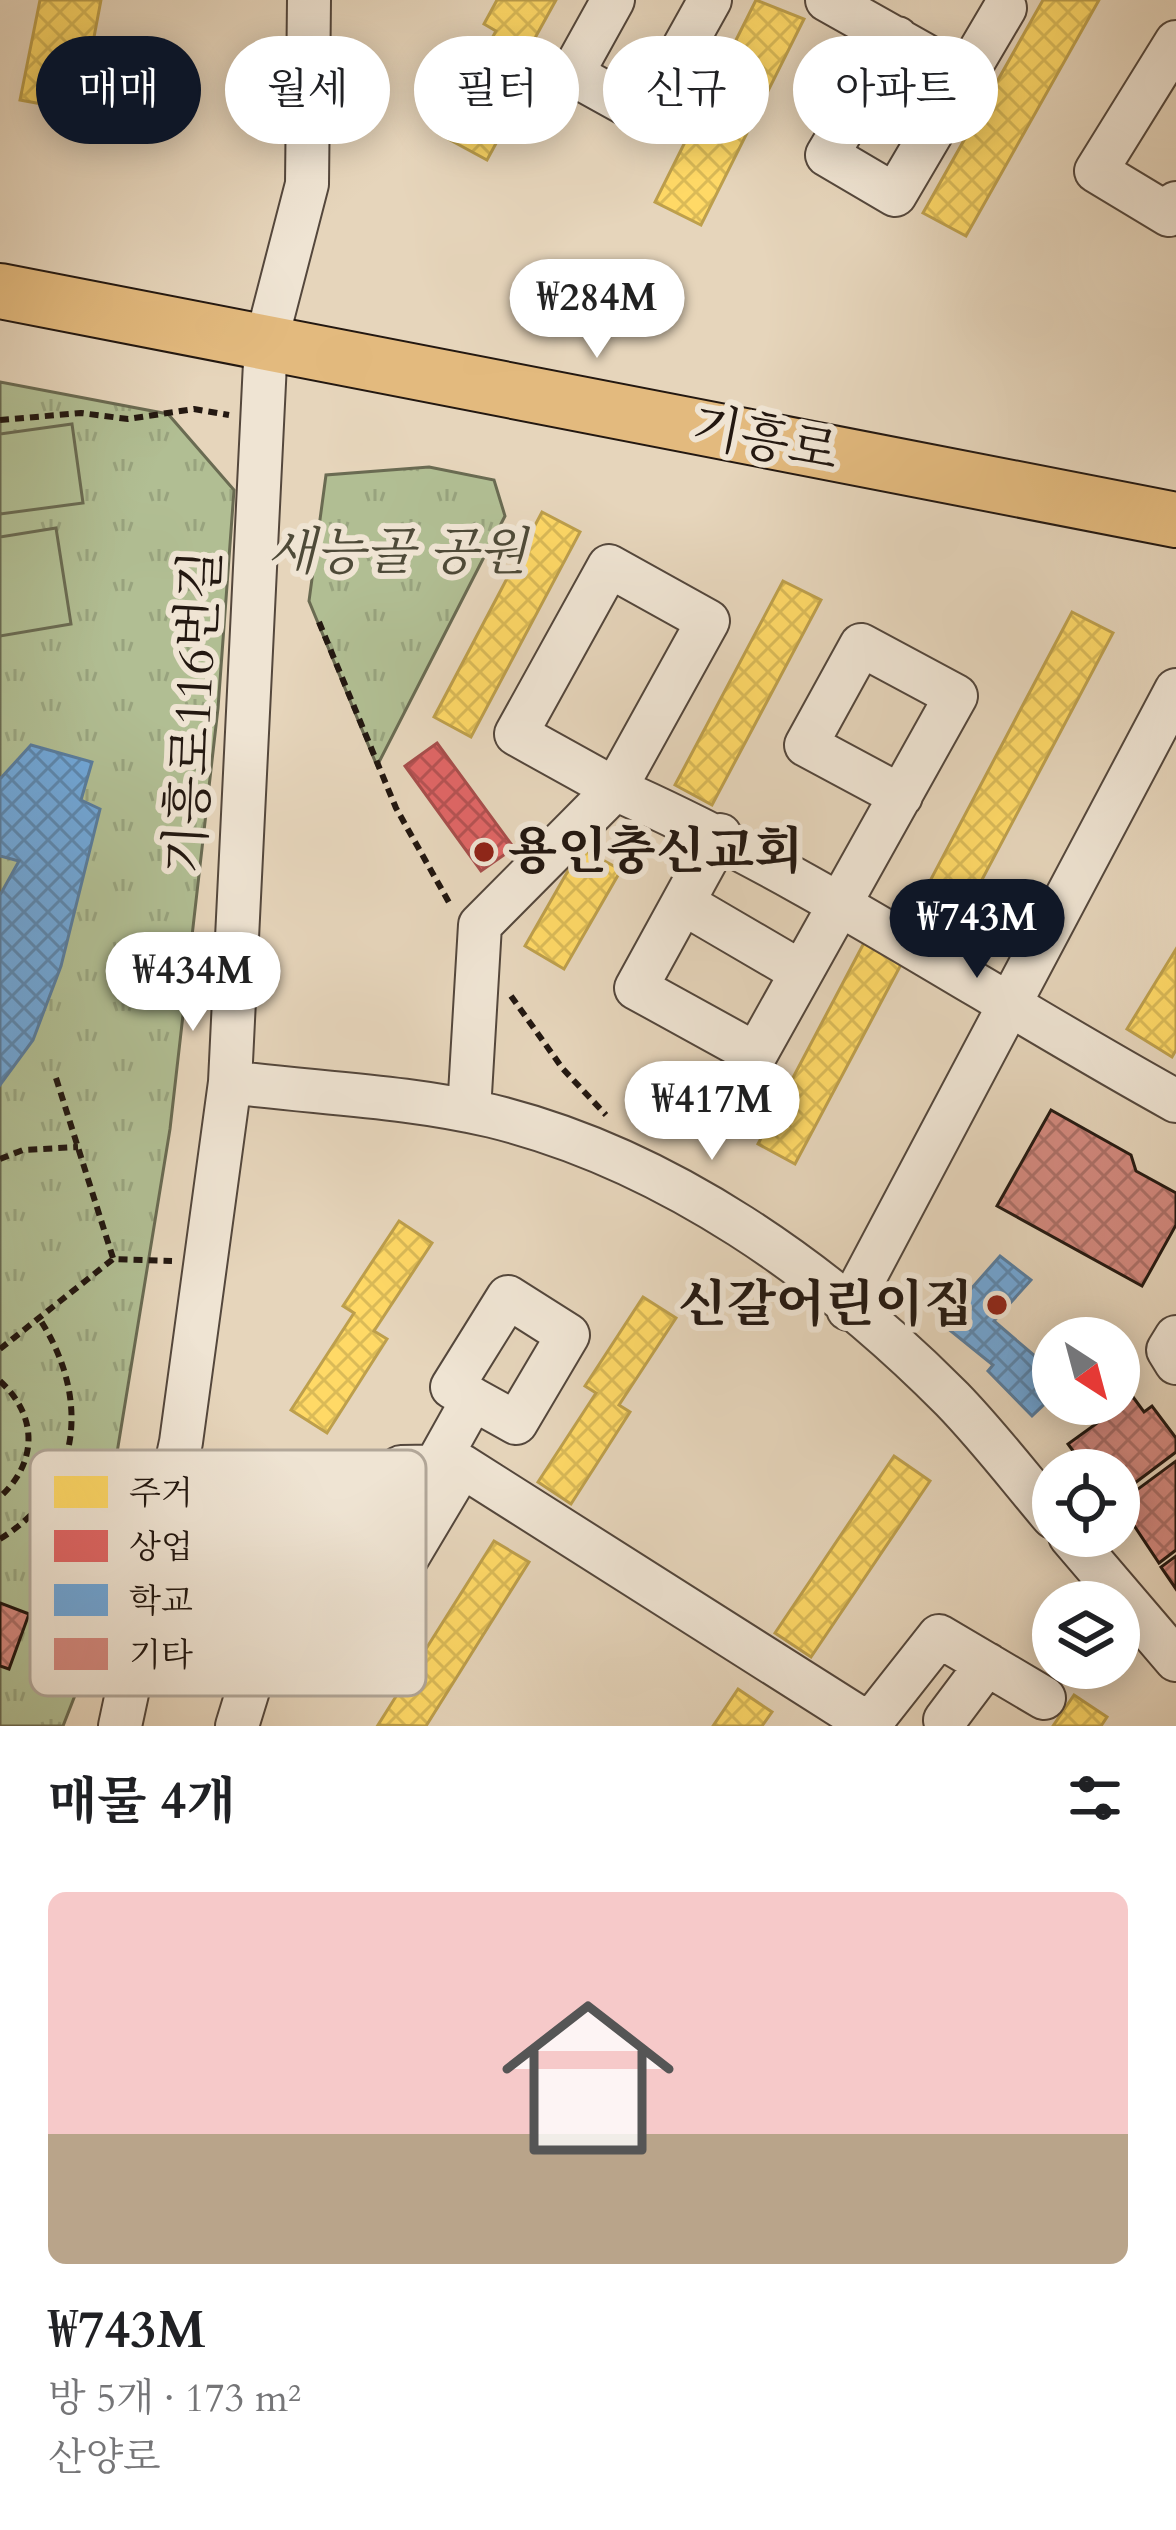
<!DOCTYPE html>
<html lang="ko">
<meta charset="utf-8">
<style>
body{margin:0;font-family:Cardo,"Noto Serif KR",serif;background:#f2f2f2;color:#202124;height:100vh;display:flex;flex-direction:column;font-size:45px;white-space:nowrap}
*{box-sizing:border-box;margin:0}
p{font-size:39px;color:#757577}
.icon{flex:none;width:66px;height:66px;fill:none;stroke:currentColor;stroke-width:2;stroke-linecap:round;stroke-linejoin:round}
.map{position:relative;height:1726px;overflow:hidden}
.panel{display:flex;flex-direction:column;background:#fff;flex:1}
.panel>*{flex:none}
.hud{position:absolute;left:36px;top:36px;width:1104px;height:108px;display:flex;gap:24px}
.needle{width:78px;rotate:144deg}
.fabs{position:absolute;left:1032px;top:1317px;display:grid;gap:24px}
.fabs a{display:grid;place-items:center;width:108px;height:108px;border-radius:50%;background:#fff;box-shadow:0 6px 30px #0003;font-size:60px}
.price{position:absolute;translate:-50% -102px;padding:0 27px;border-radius:42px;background:#fff;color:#222;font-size:39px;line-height:78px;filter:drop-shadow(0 3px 6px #0008)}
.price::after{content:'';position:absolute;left:50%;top:72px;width:36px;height:27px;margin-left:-18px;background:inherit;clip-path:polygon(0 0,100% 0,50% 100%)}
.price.selected{background:#111827;color:#fff}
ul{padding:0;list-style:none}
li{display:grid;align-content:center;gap:24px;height:636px;padding:0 48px}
li span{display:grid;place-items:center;height:372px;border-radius:18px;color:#555}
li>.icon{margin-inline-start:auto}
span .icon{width:216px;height:216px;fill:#fffc;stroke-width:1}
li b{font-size:51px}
h2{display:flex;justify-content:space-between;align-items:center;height:144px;padding:0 48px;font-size:51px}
.pill{padding:0 42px;border-radius:54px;background:#fff;box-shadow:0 6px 30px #0003;font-size:42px;line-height:108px}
.pill.selected{background:#111827;color:#fff}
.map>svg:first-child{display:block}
.park{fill:url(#park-tufts);stroke:#6a6b52;stroke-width:3}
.pitch{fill:#b1be93;stroke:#6a6b52;stroke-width:3}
.homes{fill:url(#homes-cross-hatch);stroke:#bd9f4c;stroke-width:3}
.shops{fill:url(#shops-cross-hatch);stroke:#a74f4c;stroke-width:3}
.schools{fill:url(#schools-cross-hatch);stroke:#587d9f;stroke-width:3}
.building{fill:url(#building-cross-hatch);stroke:#231811;stroke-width:3}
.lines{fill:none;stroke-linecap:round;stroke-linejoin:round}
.minor-casing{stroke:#54473c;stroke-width:46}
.major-casing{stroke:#231811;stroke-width:58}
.path{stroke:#231811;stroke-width:6;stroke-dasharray:9 6;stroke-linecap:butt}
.minor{stroke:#efe4d3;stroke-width:42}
.major{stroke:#e3ba7e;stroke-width:54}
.poi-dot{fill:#8f2418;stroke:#efe4d3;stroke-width:4.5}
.labels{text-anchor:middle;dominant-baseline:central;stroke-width:12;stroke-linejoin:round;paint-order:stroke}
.street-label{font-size:51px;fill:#231811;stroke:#efe4d3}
.park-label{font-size:51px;font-style:italic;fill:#4e4a38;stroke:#efe4d3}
.poi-label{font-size:51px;font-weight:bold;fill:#231811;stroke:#efe4d3;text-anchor:start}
.key{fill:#efe4d3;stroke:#b2a799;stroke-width:3}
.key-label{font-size:33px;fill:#231811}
</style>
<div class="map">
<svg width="1176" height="1726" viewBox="0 0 1176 1726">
<defs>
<pattern id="park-tufts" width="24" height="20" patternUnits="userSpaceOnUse" patternTransform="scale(3)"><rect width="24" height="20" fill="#b1be93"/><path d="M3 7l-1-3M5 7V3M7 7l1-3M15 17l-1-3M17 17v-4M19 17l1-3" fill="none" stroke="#98a37e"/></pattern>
<pattern id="homes-cross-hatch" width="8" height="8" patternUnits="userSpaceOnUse" patternTransform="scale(3)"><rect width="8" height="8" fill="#ffd966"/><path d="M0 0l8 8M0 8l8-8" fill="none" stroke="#daba57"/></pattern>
<pattern id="shops-cross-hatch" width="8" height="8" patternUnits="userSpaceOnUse" patternTransform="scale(3)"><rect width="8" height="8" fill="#e06666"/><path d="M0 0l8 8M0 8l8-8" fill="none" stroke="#b55353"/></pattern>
<pattern id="schools-cross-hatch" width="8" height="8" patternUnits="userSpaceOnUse" patternTransform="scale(3)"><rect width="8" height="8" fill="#6fa8dc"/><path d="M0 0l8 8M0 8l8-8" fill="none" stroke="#5b88b1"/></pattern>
<pattern id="building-cross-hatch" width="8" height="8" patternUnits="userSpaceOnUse" patternTransform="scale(3)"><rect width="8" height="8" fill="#d4897f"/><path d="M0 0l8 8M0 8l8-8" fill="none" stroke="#ac6f67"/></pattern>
</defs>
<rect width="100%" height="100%" fill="#e6d5bb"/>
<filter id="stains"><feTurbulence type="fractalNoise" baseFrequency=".00167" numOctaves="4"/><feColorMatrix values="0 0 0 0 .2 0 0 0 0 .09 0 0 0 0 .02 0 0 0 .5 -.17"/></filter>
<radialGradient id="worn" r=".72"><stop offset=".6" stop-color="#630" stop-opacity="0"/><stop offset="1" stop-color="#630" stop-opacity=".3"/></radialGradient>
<path class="park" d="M0,382L168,414L234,490L218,708L170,1129L79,1685L63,1726H0Z
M429,467L494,480L505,516L377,766L309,601L326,475Z"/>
<path class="pitch" d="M72,424L83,503L0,514V434Z
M56,528L71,624L0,636V537Z"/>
<path class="homes" d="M40,0H101L80,111L20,100Z
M497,0H556L530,47L544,55L487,160L439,134L496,31L484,24Z
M756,0L804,19L701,225L655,202Z
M1043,0H1099L966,236L923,213Z
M542,512L580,532L471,737L434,717Z
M783,581L821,600L712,805L675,785Z
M1072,612L1113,633L951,938L911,917Z
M581,848L621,870L564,969L525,946Z
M866,939L904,959L795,1164L758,1144Z
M1176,949V1050L1172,1057L1127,1029Z
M399,1221L432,1243L374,1331L387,1339L327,1433L291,1410L354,1313L343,1306Z
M643,1297L676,1318L619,1405L630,1412L571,1504L538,1482L596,1393L585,1386Z
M894,1456L930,1481L811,1657L775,1633Z
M494,1541L529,1562L426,1726L378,1725Z
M738,1689L772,1712L762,1726H713Z
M1074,1695L1107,1717L1101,1726H1053Z"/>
<path class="shops" d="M437,743L514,848L481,871L405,766Z"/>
<path class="schools" d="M31,745L92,762L81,800L100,809L61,966L33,1040L0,1085V895L19,861L0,856V779Z
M1000,1256L1031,1280L994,1321L1036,1357L1053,1343V1396L1032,1416L988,1371L993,1365L941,1323Z
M1071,1327L1080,1337L1091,1331L1096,1338H1058Z"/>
<path class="building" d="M1051,1110L1131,1155L1136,1171L1176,1193V1225L1142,1286L997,1206Z
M1133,1397L1144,1412L1152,1406L1176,1438V1452L1119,1495V1470H1087L1068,1444Z
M1176,1461V1550L1159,1563L1119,1503Z
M1176,1556V1589L1161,1567Z
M0,1603L29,1614L9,1669L0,1666Z"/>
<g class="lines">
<g class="minor-casing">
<path id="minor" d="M613,0L572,74L646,115L710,0
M827,0L964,77
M897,38L827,155L895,195L1005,8
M1176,42L1096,171L1169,215L1176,203
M609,566L708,621L615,789L516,734Z
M720,835L636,988L756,1054C822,934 890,816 956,696L861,645L806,745L901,796
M683,903L801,972
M230,1082C316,1093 408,1096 492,1116C667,1159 826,1272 952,1399C988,1436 1020,1478 1053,1517
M469,1111L480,925L615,789C810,875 989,998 1176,1101
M848,1309L1176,690
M1176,1337L1168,1350L1176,1363
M462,1466L872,1726
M435,1467L473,1399L516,1423L568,1335L508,1297L452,1387L473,1399
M1070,1536L1176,1660
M945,1720L987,1664
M872,1721L939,1636L1044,1698
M120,1726L181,1442L230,1082L266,342L307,184L309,0
M237,1726L278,1593L306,1526L401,1467L462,1466L341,1669"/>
</g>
<g class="major-casing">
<path id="major" d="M0,291L1176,520"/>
</g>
<path class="path" d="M0,420L81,413L128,419L194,409L229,415
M319,622L396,808L451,906
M511,996L563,1069L606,1115
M56,1078L113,1258
M0,1159L23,1150L78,1147
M0,1349L113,1259L172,1261
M0,1381C38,1416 38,1462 0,1497
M0,1539C84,1487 90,1396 39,1318"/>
<use href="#minor" class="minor"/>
<use href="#major" class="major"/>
</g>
<g class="poi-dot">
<circle cx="484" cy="852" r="12"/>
<circle cx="997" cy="1305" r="12"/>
</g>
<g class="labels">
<g class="street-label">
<text transform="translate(765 440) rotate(11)">기흥로</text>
<text transform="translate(194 712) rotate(-87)">기흥로116번길</text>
</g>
<g class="park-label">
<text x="397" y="553">새능골 공원</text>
</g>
<g class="poi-label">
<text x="508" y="852">용인충신교회</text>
<text x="973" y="1305" text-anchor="end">신갈어린이집</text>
</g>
</g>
<rect x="30" y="1450" width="396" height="246" rx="18" class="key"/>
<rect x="54" y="1476" width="54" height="32" fill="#ffd966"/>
<rect x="54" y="1530" width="54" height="32" fill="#e06666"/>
<rect x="54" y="1584" width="54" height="32" fill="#6fa8dc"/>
<rect x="54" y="1638" width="54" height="32" fill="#d4897f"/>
<g class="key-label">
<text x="129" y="1504">주거</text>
<text x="129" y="1558">상업</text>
<text x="129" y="1612">학교</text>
<text x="129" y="1666">기타</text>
</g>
<rect width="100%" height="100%" filter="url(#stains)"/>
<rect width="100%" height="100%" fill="url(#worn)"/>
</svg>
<div class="fabs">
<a><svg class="needle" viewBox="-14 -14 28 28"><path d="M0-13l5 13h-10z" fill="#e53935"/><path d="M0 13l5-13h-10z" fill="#757577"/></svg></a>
<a><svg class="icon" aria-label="locate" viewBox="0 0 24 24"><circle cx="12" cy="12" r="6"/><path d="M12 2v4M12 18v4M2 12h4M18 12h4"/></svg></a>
<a><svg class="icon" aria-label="layers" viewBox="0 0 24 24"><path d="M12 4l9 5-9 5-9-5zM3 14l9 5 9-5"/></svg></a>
</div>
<b class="price" style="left:597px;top:361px">₩284M</b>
<b class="price selected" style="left:977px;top:981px">₩743M</b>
<b class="price" style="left:193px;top:1034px">₩434M</b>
<b class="price" style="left:712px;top:1163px">₩417M</b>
<div class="hud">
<a class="pill selected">매매</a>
<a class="pill">월세</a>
<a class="pill">필터</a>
<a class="pill">신규</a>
<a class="pill">아파트</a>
</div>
</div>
<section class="panel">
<h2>매물 4개<svg class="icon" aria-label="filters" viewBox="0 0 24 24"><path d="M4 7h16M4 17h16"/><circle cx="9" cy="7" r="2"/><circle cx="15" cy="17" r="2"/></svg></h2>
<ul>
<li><span style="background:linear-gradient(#f6c9c9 65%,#b9a48a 0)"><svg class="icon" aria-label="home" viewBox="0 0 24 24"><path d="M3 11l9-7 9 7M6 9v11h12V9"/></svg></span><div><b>₩743M</b><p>방 5개 · 173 m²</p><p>산양로</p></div></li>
</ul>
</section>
